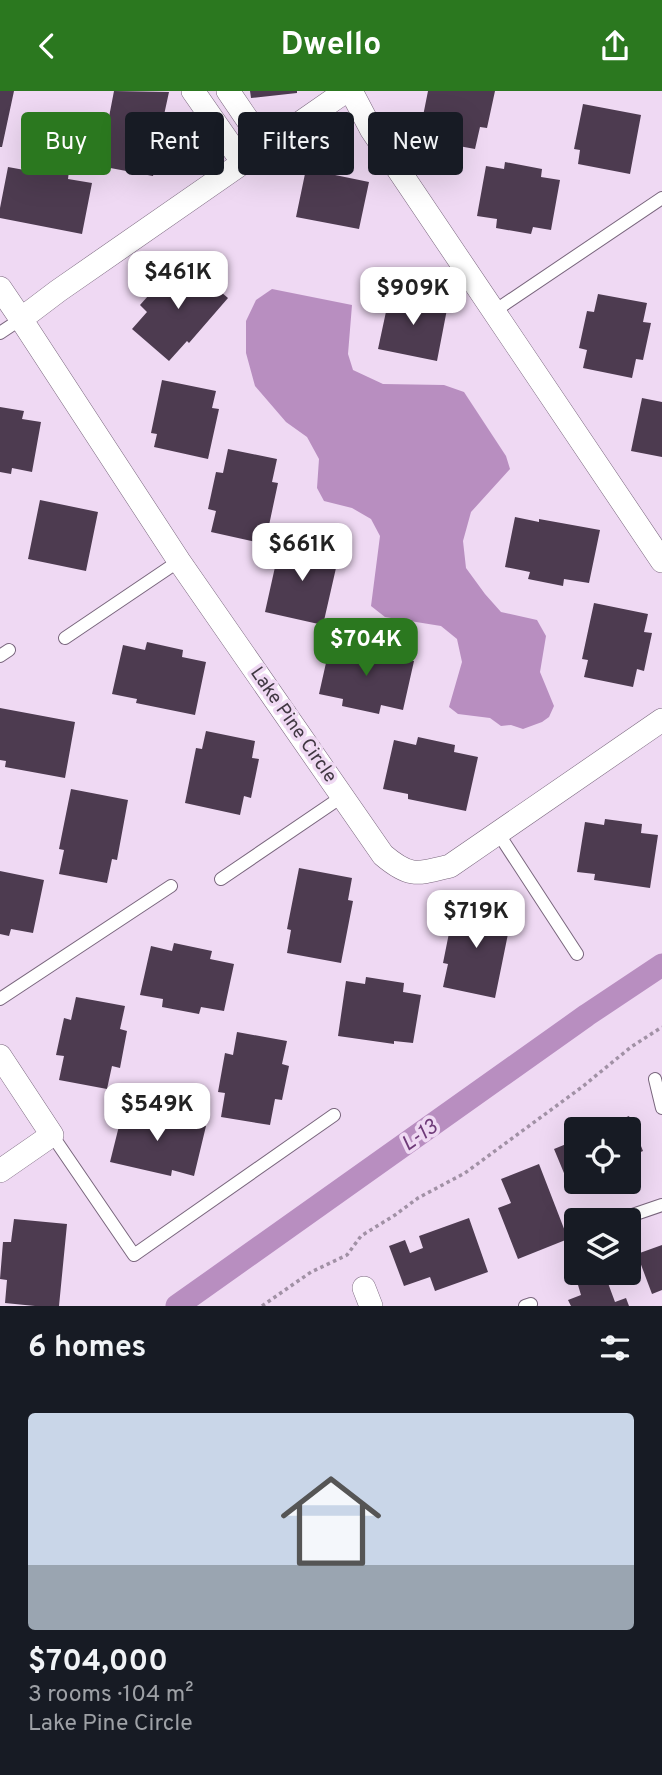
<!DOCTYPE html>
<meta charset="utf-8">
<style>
body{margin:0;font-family:Overpass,sans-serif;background:#20242c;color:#f1f3f6;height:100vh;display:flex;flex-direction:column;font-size:26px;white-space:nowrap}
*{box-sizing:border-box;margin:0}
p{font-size:23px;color:#9ea1a6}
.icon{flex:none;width:38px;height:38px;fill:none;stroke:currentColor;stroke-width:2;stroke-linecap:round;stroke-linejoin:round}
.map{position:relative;height:1215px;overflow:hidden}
.side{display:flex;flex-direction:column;background:#171b24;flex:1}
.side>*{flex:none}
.hud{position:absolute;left:21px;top:21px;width:621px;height:63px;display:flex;gap:14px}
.tools{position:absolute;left:564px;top:1026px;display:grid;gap:14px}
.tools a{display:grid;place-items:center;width:77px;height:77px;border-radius:7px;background:#171b24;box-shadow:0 7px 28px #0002;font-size:35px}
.price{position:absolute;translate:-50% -60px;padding:0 16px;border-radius:14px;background:#fff;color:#222;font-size:23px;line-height:46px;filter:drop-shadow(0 2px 4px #0008)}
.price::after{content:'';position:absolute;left:50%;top:42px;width:21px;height:16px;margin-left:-10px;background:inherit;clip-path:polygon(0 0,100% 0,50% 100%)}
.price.active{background:#2b781f;color:#fff}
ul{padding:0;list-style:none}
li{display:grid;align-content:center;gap:14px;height:371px;padding:0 28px}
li+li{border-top:2px solid #363941}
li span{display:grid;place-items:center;height:217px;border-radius:7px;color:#555}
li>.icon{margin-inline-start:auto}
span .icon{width:126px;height:126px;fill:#fffc;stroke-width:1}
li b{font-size:30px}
h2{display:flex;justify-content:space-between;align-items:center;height:84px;padding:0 28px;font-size:30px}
.pill{padding:0 24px;border-radius:7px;background:#171b24;box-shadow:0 7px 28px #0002;font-size:24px;line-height:63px}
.pill.active{background:#2b781f;color:#fff}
header{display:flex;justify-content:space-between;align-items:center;height:91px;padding:0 28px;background:#2b781f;color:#fff;font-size:32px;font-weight:700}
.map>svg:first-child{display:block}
.water{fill:#b88ec0}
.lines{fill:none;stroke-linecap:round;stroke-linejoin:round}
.canal{stroke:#b88ec0;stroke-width:23}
.building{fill:#4d3b50}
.lane-casing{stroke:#79667d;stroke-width:14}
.street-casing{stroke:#79667d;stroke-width:24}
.path{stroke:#a191a5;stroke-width:3.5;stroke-dasharray:3.5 3.5;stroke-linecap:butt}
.lane{stroke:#fff;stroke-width:12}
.street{stroke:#fff;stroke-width:23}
.labels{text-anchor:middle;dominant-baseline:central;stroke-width:7;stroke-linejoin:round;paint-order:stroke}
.street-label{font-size:19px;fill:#403742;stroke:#efd9f3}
.water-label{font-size:21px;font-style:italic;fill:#6e3a78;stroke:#efd9f3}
</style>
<header><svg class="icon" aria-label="back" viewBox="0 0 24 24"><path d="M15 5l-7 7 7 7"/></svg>Dwello<svg class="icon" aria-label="share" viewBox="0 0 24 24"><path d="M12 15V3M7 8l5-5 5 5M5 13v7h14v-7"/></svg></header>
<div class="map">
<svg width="662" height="1215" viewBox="0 0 662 1215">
<rect width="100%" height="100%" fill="#efd9f3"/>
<path class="water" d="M272,198L352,214L348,263L353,279L383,293L444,294L464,301L506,365L510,378L471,421L463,450L466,477L485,503L501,521L537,529L546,545L540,581L554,615L549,626L542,631L523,638L511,634L501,635L490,627L458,623L449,616L462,571L457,548L441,535L385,526L371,515L380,445L371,428L352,417L324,410L317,397L319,368L307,346L286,331L255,295L246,262V230L256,209Z"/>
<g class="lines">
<path class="canal" d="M177,1215L587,924L662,874"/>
</g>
<path class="building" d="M0,0H14L2,56H0Z
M114,0L169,1L164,24L172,25L165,63L158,61L153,85L105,76L109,53L104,52Z
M250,0H297V2L251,7Z
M428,0H495L487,37L480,36L475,58L426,49L431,26L423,25Z
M583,13L641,24L630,83L578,73L580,59L574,58Z
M505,71L542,78L541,86L560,89L551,139L533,136L531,143L496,137L497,128L477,125L486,75L504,78Z
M32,72L69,80L68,88L92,92L82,143L0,127V117L8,76L30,80Z
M306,78L369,91L359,138L296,126Z
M186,171L228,207L189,252L187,250L169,270L132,238L147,221L140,214L164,187L169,191Z
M390,202L448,213L437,270L378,258Z
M598,203L647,212L643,231L651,232L643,269L636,268L632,287L583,277L587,259L579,257L587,220L594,221Z
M162,289L216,300L212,317L219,318L208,368L154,356L157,343L151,342Z
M642,307L662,311V366L631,360Z
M0,316L24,320L22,328L41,331L32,381L12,377L11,383L0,381Z
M228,358L277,368L272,391L278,392L265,453L211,441L216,420L208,418L216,381L223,382Z
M40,409L98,421L86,480L28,468Z
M515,426L539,431V428L600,439L589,492L564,488L563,495L528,488L530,481L505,476Z
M285,449L334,459L330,476L336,477L323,534L265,521L277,467L281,468Z
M594,512L648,523L644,541L652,542L644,580L637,578L633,596L584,586L588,569L582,568Z
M147,551L183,559L182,566L206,571L195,624L136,612L137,608L112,603L123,554L145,559Z
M354,551L392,559L390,566L414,570L403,619L381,614L379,623L342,615L343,608L319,603L330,554L352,559Z
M0,617L75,631L65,687L5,676L6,670L0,669Z
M206,640L255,650L252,667L259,668L251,707L244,705L240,724L185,712L196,657L202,658Z
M418,646L455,654L454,661L478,666L466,720L408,708V703L383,698L394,649L416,654Z
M71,698L128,709L117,769L112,768L107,792L59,783L64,759L59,758Z
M605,728L642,733L641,742L658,744L650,797L594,789L595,783L577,781L585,731L604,734Z
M299,777L352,787L348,809L353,810L341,872L287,862L291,839L287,838Z
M0,780L44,789L33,842L11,838L9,845L0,843Z
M455,812L512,823L495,907L443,896L448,873L443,872Z
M174,852L212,860L210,868L234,873L224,920L201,916L199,923L162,916L163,908L140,904L151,855L172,860Z
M366,886L404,892L403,901L421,904L413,952L394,950V953L338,945L346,890L365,893Z
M76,906L125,915L120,938L127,940L120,977L112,975L107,998L59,989L64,965L56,964L64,927L71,929Z
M237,941L287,950L282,973L289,975L282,1009L275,1008L270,1034L221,1026L225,1002L218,1001L225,962L233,964Z
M124,1015L206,1035L194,1085L172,1079L171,1085L110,1071Z
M629,1025L643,1060L634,1064L637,1072L628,1076V1038H575L601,1027L604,1035Z
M576,1049V1090H593L571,1099L554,1058Z
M539,1073L568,1148L518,1168L498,1117L511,1112L501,1088Z
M469,1127L488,1181L435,1200L430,1186L404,1195L389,1155L405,1149L410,1162L423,1157L419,1145Z
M14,1128L67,1133L59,1215H35L5,1212L7,1189L0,1188L3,1151H11Z
M662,1154V1199L652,1203L637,1163Z
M605,1184L615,1211L626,1207L629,1215H571L568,1209L581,1204L578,1194Z"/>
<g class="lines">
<g class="lane-casing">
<path id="lane" d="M493,221L662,107
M0,242L21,228
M65,547L179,470
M0,565L9,559
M498,742L577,863
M221,788L343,705
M0,908L171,795
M655,988L662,1017
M52,1044L134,1164L334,1024
M618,1129L662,1114
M525,1215L531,1213"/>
</g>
<g class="street-casing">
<path id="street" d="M193,0L243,72
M228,0L266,56
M346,0L58,200L21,228L179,470L383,764C410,787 417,783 450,775L662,629
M351,0L371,38L662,470
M0,197L21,228
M0,965L52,1044L0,1080
M364,1197L371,1215"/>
</g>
<path class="path" d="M262,1215L311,1181L347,1164L361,1145L395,1124L418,1107L465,1082L582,996L631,956L662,936"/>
<use href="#lane" class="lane"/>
<use href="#street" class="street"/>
</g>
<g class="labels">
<g class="street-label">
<text transform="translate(293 634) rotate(55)">Lake Pine Circle</text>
</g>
<g class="water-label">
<text transform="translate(420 1045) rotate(-35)">L-13</text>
</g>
</g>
</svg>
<div class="tools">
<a><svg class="icon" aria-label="locate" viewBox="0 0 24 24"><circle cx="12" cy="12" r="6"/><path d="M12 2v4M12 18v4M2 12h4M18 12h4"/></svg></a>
<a><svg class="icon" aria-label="layers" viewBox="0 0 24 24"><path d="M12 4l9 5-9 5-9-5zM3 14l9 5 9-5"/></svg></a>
</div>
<b class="price" style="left:178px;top:220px">$461K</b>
<b class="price" style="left:413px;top:236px">$909K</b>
<b class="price" style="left:302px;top:492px">$661K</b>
<b class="price active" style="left:366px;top:587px">$704K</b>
<b class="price" style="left:476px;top:859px">$719K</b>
<b class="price" style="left:157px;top:1052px">$549K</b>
<div class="hud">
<a class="pill active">Buy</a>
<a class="pill">Rent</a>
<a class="pill">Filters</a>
<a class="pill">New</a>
</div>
</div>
<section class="side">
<h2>6 homes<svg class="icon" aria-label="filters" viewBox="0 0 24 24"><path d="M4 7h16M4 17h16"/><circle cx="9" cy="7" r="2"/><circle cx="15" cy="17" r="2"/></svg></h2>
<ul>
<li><span style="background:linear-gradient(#c9d6e8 70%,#9aa5b1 0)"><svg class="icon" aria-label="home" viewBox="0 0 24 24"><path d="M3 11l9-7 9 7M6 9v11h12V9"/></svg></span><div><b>$704,000</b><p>3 rooms · 104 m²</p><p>Lake Pine Circle</p></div></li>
</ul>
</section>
